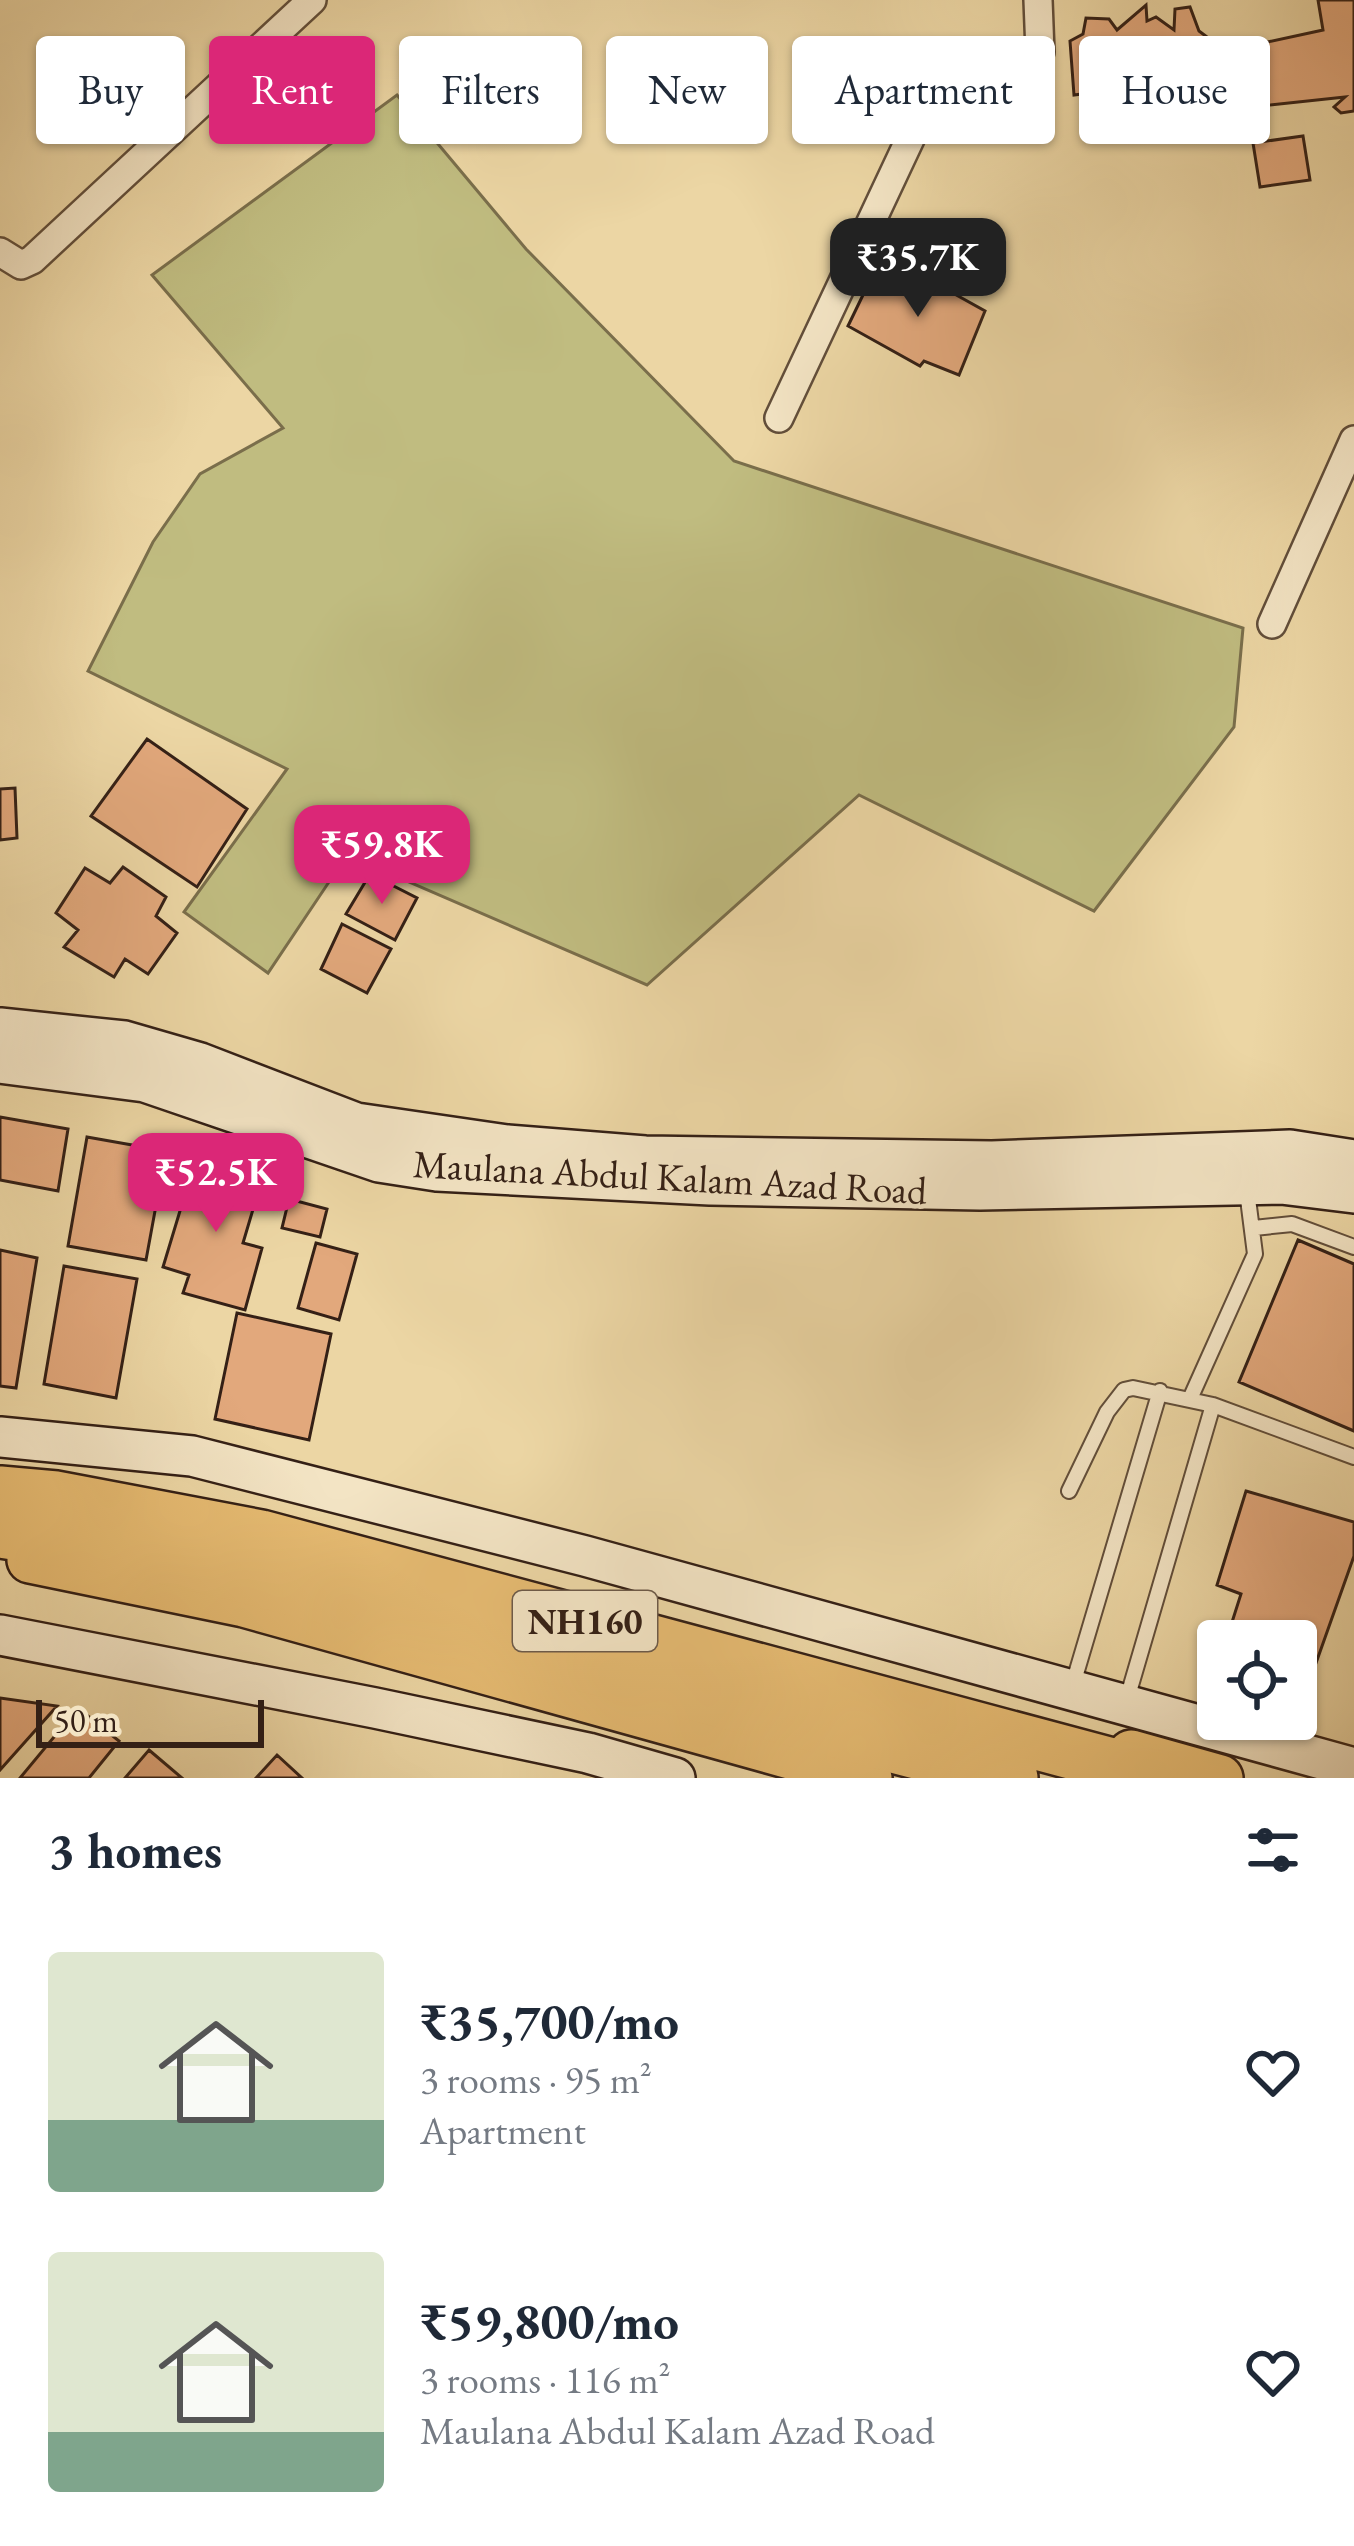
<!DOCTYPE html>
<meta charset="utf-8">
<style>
body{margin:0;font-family:"EB Garamond",serif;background:#f6f6f7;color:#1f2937;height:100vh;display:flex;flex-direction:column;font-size:45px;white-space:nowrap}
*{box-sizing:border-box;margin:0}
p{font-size:39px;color:#747a83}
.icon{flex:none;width:66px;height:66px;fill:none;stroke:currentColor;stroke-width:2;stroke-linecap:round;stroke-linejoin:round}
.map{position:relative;height:1778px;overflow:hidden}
.sheet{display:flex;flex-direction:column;background:#fff;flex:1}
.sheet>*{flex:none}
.top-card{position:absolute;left:36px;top:36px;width:1284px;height:108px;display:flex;gap:24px}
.buttons{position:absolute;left:1197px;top:1620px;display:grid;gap:24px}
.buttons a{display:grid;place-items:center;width:120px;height:120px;border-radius:12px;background:#fff;box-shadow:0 3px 9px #0004;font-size:60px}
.scale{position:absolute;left:36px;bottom:30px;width:228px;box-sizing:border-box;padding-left:12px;border:6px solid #342016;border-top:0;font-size:33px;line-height:42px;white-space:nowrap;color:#342016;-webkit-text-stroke:9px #f3e4c4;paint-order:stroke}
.price{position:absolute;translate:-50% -102px;padding:0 27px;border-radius:24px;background:#db2777;color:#fff;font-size:39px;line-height:78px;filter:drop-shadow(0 3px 6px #0008)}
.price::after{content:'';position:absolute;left:50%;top:72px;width:36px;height:27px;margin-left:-18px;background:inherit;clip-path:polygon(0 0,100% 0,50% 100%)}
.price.active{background:#222;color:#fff}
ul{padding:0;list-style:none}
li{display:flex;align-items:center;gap:36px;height:300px;padding:0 48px}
li span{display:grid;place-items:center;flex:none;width:336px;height:240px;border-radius:12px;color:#555}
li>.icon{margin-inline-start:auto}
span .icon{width:144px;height:144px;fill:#fffc;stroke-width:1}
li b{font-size:51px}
h2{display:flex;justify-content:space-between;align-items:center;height:144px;padding:0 48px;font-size:51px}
.pill{padding:0 42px;border-radius:12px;background:#fff;box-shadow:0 3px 9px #0004;font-size:42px;line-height:108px}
.pill.active{background:#db2777;color:#fff}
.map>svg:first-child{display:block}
.green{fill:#c0bc80;stroke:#7a6e4b;stroke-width:3}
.building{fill:#e2a87c;stroke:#342016;stroke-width:3}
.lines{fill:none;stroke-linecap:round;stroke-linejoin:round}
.lane-casing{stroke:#624e3a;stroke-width:18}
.street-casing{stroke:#624e3a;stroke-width:32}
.secondary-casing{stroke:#342016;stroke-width:44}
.primary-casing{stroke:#342016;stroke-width:50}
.highway-casing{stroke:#342016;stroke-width:56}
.lane{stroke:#f3e4c4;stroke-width:14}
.street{stroke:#f3e4c4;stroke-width:27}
.secondary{stroke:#f3e4c4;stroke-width:39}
.primary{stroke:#e6bb72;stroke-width:45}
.highway{stroke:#e6bb72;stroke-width:51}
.labels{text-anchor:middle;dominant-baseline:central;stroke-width:9;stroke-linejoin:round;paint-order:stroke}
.shield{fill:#f3e4c4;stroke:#6d5b4a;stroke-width:3}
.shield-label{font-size:36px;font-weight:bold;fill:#342016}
.street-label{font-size:39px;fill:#342016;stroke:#f3e4c4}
</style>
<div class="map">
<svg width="1354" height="1778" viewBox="0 0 1354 1778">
<rect width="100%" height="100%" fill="#ecd6a4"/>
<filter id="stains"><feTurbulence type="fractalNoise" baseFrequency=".00167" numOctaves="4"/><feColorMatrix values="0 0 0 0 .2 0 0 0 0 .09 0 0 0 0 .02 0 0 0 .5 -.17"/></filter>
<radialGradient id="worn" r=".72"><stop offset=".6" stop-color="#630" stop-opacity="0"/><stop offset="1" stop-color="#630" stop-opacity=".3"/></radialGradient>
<path class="green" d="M397,95L526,249L734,461L1243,628L1234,727L1094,911L859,795L647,985L347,855L268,973L184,912L287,769L88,671L153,542L200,474L283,428L152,275Z"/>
<path class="building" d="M1318,0H1354V111L1341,113L1334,107L1345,97L1251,107L1249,46L1323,30Z
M1146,5L1147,21L1156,17L1174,30L1175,9L1190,7L1199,31L1219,46L1217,90L1180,87L1176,76H1169L1164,83L1175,100L1135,99L1136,87L1074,95L1070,41L1083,34L1086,18L1109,19L1117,30Z
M1303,136L1310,180L1260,187L1253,143Z
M877,266L920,286L924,277L985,311L959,375L924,361L920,366L848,326Z
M147,739L247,809L197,887L91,816Z
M15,788L17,838L0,840V789Z
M123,867L166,897L156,916L177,933L148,974L125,959L114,977L64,947L78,930L56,913L85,868L110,883Z
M370,874L417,898L395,940L346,914Z
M342,924L391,949L367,993L321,969Z
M0,1117L68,1129L58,1191L0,1180Z
M87,1137L166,1151L146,1260L68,1246Z
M196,1158L262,1179L243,1243L262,1248L245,1310L183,1293L189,1275L163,1267Z
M289,1199L327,1209L320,1237L282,1228Z
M1298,1240L1354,1264V1431L1239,1382Z
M316,1243L357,1254L339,1320L298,1308Z
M0,1250L37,1258L16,1388L0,1386Z
M64,1266L137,1279L116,1398L44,1384Z
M237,1313L331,1334L309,1440L215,1419Z
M1246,1491L1354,1522V1556L1305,1694L1296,1692V1641H1226L1241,1594L1217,1585Z
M0,1698L57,1706L0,1770Z
M78,1708L119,1741L89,1778H20Z
M149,1750L182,1778H125Z
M277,1755L302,1778H256Z"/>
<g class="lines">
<g class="lane-casing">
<path id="lane" d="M1254,1228L1292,1224L1354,1247
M1190,1399L1255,1254L1247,1191
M1069,1491L1107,1412L1124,1390L1133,1388L1213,1405L1354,1457
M1073,1684L1160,1391
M1127,1699L1213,1405"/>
</g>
<g class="street-casing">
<path id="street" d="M0,252L21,265L32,260L312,0
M779,418L918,122L937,104L1030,75L1040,52L1038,0
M1272,624L1354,440"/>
</g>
<g class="secondary-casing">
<path id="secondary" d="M0,1028L124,1041L200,1063L356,1123L507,1145L645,1156L992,1161L1290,1150L1354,1160
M0,1063L145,1082L379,1162L437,1171L710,1185L980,1190L1281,1184L1354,1193
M0,1437L192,1456L585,1556L1354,1768
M0,1635L375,1708L588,1753L675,1778"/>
</g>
<g class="primary-casing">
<path id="primary" d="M30,1560L244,1604L869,1778
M1131,1753L1220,1778"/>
</g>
<g class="highway-casing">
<path id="highway" d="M0,1492L56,1497L261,1536L1164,1778
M0,1532L140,1553L239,1576L1012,1778"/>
</g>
<use href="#lane" class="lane"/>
<use href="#street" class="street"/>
<use href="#secondary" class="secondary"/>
<use href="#primary" class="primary"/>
<use href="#highway" class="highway"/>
</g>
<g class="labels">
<rect class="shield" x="513" y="1591" width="144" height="60" rx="9"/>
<g class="shield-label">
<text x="585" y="1621">NH160</text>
</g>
<g class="street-label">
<text transform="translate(670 1177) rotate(3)">Maulana Abdul Kalam Azad Road</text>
</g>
</g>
<rect width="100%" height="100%" filter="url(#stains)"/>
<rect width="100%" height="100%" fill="url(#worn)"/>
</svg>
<div class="buttons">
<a><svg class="icon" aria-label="locate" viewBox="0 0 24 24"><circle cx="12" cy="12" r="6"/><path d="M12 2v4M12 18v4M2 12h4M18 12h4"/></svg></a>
</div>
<div class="scale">50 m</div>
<b class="price active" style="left:918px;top:320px">₹35.7K</b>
<b class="price" style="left:382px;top:907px">₹59.8K</b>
<b class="price" style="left:216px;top:1235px">₹52.5K</b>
<div class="top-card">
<a class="pill">Buy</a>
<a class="pill active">Rent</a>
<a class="pill">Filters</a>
<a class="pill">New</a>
<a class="pill">Apartment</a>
<a class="pill">House</a>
</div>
</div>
<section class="sheet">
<h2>3 homes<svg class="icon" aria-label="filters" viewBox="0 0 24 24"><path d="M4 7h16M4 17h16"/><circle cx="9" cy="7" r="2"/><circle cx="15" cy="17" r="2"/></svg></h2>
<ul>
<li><span style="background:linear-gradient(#dfe7d0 70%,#7fa58c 0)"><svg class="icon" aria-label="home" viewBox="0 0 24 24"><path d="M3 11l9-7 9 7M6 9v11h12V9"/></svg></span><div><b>₹35,700/mo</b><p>3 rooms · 95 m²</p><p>Apartment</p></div><svg class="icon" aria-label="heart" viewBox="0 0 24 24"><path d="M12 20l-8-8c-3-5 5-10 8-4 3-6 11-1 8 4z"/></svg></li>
<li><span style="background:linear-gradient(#dfe7d0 75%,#7fa58c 0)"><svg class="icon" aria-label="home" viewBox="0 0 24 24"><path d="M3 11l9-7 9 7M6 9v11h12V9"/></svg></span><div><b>₹59,800/mo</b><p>3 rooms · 116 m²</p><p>Maulana Abdul Kalam Azad Road</p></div><svg class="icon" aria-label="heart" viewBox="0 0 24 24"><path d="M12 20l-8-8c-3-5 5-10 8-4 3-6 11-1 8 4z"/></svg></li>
</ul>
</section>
